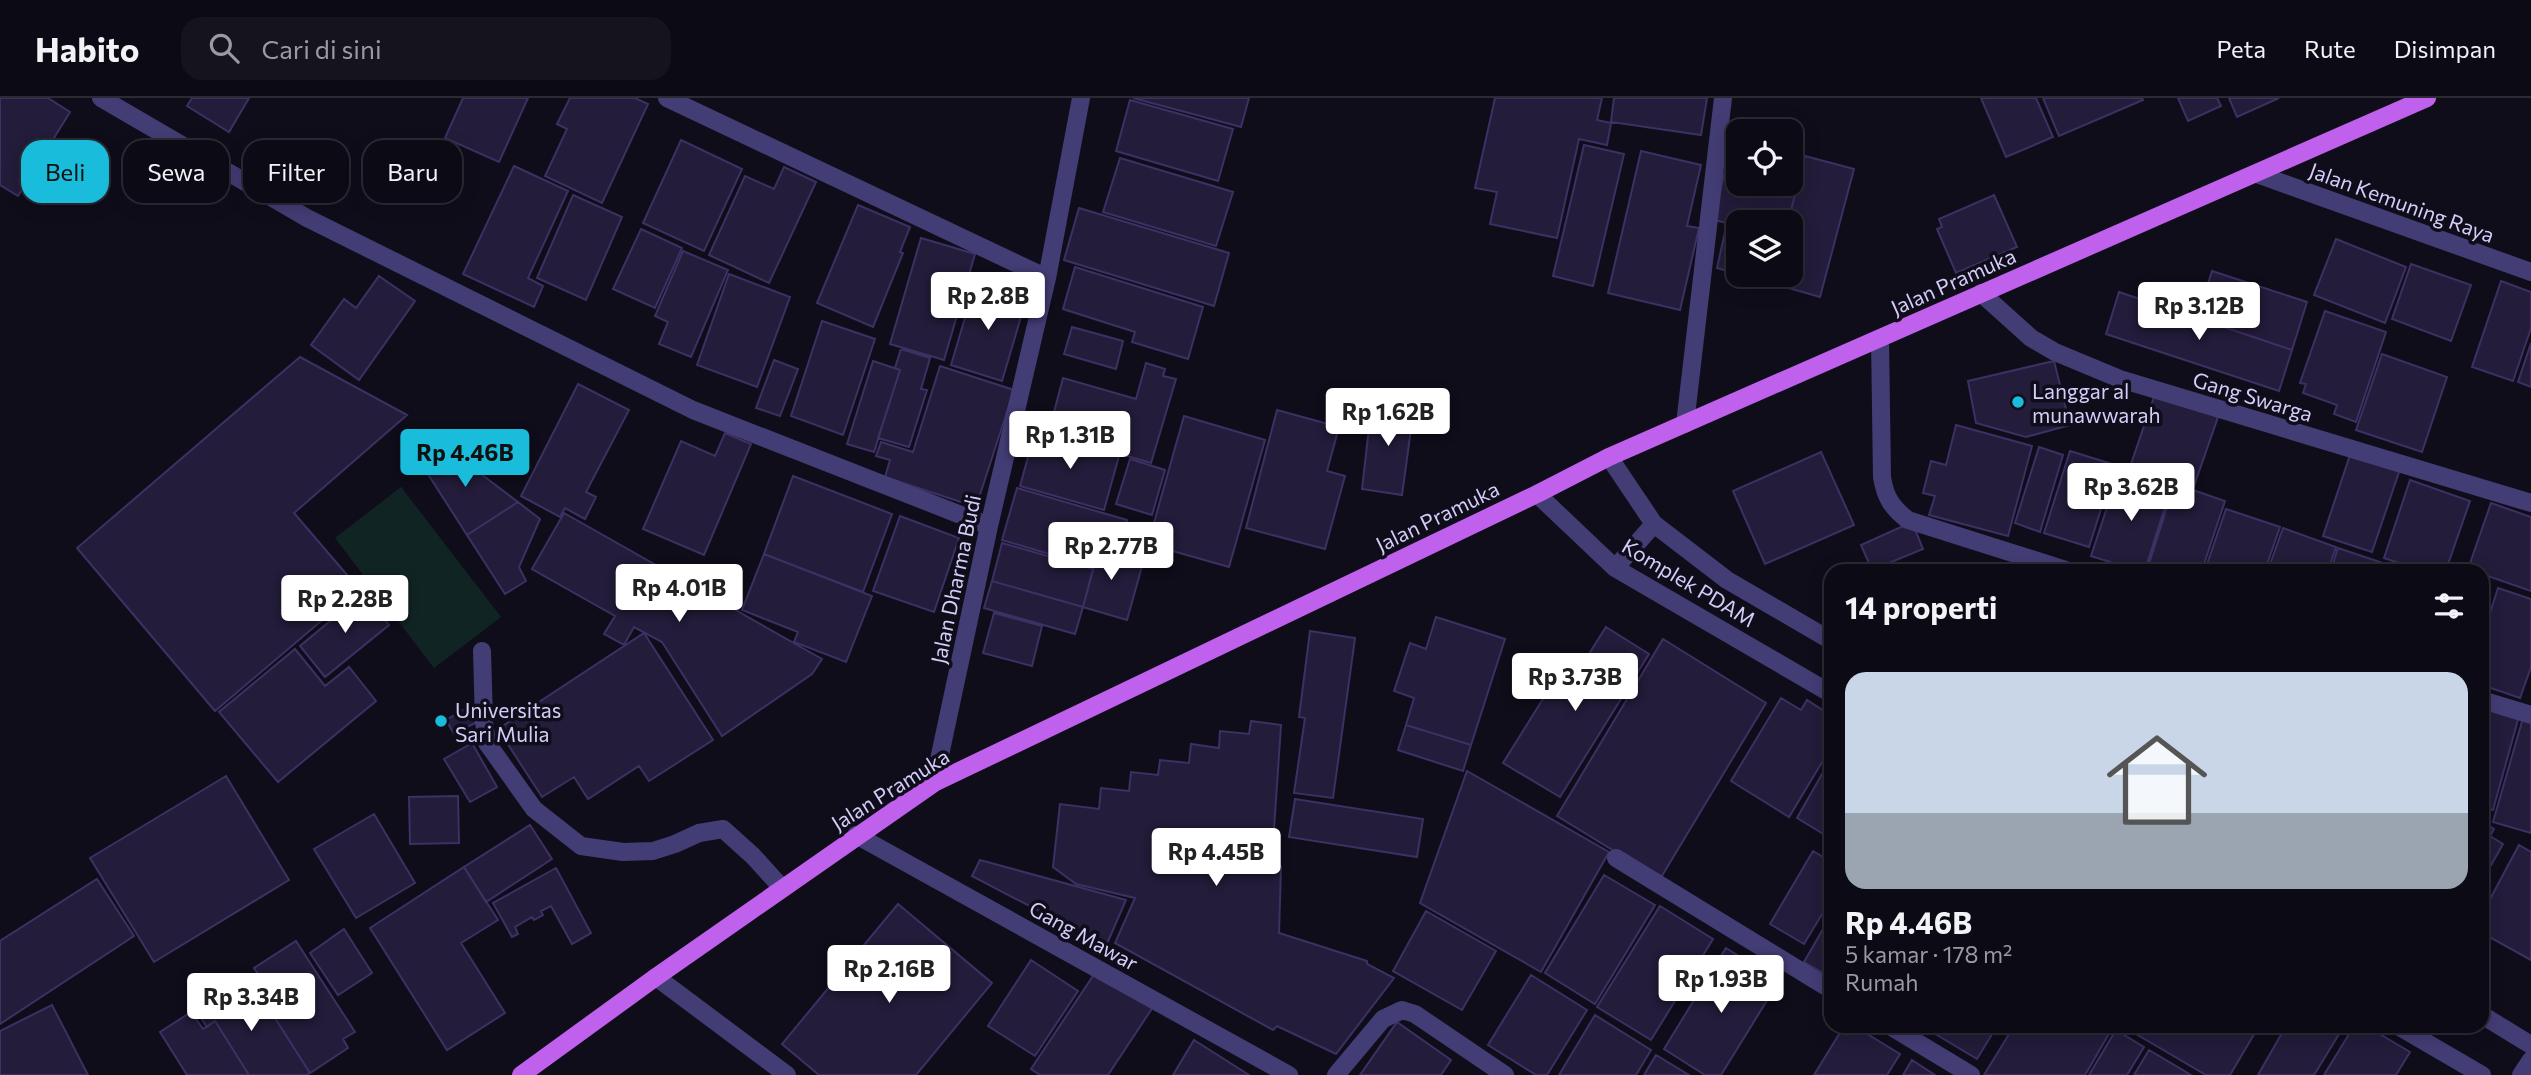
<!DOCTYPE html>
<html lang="id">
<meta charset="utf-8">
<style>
body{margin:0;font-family:Commissioner,sans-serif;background:#15131d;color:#f1f3f6;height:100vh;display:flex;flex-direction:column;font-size:26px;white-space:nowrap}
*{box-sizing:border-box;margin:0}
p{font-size:23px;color:#9a9aa0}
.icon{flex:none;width:38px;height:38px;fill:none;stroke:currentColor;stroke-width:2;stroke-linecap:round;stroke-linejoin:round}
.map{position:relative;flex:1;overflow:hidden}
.details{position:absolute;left:1824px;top:466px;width:665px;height:469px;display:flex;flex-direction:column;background:#0c0a14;border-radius:21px;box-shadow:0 4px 18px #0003,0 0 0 2px #2c2b34}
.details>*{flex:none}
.hud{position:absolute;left:21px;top:42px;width:665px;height:63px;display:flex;gap:14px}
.fabs{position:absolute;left:1726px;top:21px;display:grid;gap:14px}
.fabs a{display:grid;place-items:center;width:77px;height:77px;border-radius:14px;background:#0c0a14;box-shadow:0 4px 18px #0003,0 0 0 2px #2c2b34;font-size:35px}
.price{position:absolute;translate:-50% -60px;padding:0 16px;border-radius:7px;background:#fff;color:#222;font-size:23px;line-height:46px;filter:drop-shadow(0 2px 4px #0008)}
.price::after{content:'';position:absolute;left:50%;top:42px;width:21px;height:16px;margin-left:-10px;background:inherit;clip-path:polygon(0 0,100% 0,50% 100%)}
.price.active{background:#19bcda;color:#111}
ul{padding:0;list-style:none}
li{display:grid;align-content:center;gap:14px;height:371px;padding:0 21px}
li+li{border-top:2px solid #2c2b34}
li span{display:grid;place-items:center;height:217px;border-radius:21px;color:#555}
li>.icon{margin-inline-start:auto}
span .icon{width:126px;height:126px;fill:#fffc;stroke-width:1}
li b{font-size:30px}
h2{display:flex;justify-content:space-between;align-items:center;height:84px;padding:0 21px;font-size:30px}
.tag{padding:0 24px;border-radius:21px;background:#0c0a14;box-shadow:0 4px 18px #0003,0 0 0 2px #2c2b34;font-size:24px;line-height:63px}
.tag.active{background:#19bcda;color:#111}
header{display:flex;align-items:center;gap:42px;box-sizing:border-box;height:98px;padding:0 35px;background:#0c0a14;border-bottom:2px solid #2c2b34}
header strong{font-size:33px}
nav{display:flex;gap:38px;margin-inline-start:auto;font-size:24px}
.search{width:490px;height:63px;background:#15131d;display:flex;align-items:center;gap:18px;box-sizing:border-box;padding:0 24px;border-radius:21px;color:#9a9aa0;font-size:26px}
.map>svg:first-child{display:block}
.green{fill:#112424}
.building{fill:#231c3a;stroke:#3d3063;stroke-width:2}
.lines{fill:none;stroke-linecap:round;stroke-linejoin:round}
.minor{stroke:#433d75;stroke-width:18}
.primary{stroke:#c061ed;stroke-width:18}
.poi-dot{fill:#19bcda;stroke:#100d1b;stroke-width:2.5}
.labels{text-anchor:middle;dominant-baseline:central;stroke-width:7;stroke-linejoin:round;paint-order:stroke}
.street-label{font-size:21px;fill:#d5cdf9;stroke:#100d1b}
.poi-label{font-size:21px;fill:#d5cdf9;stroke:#100d1b;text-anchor:start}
</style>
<header>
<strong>Habito</strong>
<div class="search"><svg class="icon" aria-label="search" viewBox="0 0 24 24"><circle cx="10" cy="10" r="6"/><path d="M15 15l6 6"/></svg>Cari di sini</div>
<nav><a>Peta</a><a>Rute</a><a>Disimpan</a></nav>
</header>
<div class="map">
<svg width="2531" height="977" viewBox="0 0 2531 977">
<rect width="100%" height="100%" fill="#100d1b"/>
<path class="green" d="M401,389L501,519L434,570L335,440Z"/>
<path class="building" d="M0,0H48L70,14L18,98L0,87Z
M192,0H249L229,34L187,8Z
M463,0H528L499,64L445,40Z
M570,0H635L648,6L602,105L545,78L567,31L557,26Z
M1133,0H1249L1241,29Z
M1495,0H1602L1597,22L1611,25L1607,47L1579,41L1557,140L1490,126L1497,94L1475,90Z
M1614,0H1707L1701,37L1611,24Z
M1981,0H2036L2053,39L2006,59Z
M2043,0H2142L2143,2L2059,38Z
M2178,0H2217L2221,8L2188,23Z
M2229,0H2279L2237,19Z
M1130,2L1233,31L1218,83L1116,53Z
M1733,35L1738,37V86H1790V53L1805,58L1788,124H1738V176L1717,170L1727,125L1714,122Z
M681,42L742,71L704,153L643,125Z
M1584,47L1624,56L1593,188L1553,178Z
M1641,53L1701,67L1687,128L1699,130L1680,212L1608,195Z
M1805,58L1854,71L1820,199L1771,185L1774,177H1790V124H1788Z
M1120,60L1233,94L1216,148L1103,114Z
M514,68L568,93L528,180L543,188L534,209L463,176Z
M784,69L816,84L769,185L709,157L745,78L774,91Z
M573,97L622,119L586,202L537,180Z
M1994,97L2017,149L1956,175L1937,131L1942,129L1939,121Z
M858,107L910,129L900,154L903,155L873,229L817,205Z
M1079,110L1229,155L1214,208L1064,162Z
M641,131L682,150L655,210L613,191Z
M921,140L975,156L944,262L890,246Z
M2336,141L2406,169L2385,225L2314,197Z
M683,153L728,172L691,259L659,246L668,224L655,218Z
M2411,166L2471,187L2451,243L2392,221Z
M1075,169L1203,209L1188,261L1132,244L1135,234L1063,211Z
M2212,173L2307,204L2292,252L2197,220Z
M729,176L790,199L757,289L697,267Z
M1741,177H1774L1771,185Z
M379,178L415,203L359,282L311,247L344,201L356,210Z
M2501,183L2531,194V230L2513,283L2472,269Z
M975,186L1026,202L1002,283L951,267Z
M2119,194L2292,252L2279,293L2106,236Z
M2325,213L2386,234L2356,324L2334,316L2337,307L2303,295L2306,286L2300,285Z
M822,223L875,241L843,337L791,318Z
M1072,229L1123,243L1116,271L1064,256Z
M2531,245V289L2518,284Z
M901,251L930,260L921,291L927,292L909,349L878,340L900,272L895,270Z
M2382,256L2447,279L2422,354L2356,332Z
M300,259L407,317L294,415L359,491L215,613L77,450Z
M774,262L798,271L780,318L756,310Z
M873,263L900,272L874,354L847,346Z
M2054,263L2070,327L2026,339L1976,325L1968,283Z
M1146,265L1165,271L1163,278L1176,281L1151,365L1057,337L1063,317L1054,314L1063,280L1136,301Z
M940,268L1014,292L976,409L885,379L890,362L876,358L881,344L913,354Z
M578,286L629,312L586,394L596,399L585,421L565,410L560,419L521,398Z
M2155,296L2218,319L2194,388L2131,366Z
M1372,304L1414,309L1402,397L1362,391Z
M1277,312L1339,329L1327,373L1345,378L1325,451L1246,430Z
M1184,318L1265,342L1229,469L1148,446Z
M1956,327L2032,348L2008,438L1929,417L1935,398L1923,395L1931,363L1946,367Z
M1035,334L1119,358L1104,412L1020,388Z
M725,335L751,346L704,457L643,431L681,343L715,358Z
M440,345L518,404L467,437L417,359Z
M2039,349L2063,357L2040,434L2015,425Z
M2070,353L2115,367L2089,449L2044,435Z
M1821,354L1854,427L1765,466L1733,393Z
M2351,354L2400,371L2372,454L2323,438Z
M1130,361L1165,372L1152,417L1116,406Z
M2118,376L2170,393L2145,472H2136L2091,458Z
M793,378L892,416L863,494L764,456Z
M2410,382L2470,403L2446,472H2421L2384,460Z
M1017,390L1127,422L1116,460L1080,450L1076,464L1002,442Z
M2193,392L2225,403L2202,472H2157L2148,469L2168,406L2175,408L2179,398L2190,401Z
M518,404L540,421L519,469L526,483L505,496L467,437Z
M2491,405L2531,419V493L2482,476V472L2468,471Z
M2226,411L2280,429L2265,472H2205Z
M564,415L822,561L812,576L722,638L662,544L634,529L624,547L604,536L615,518L532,471Z
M900,418L959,440L934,514L873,493Z
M1912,424L1923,451L1872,472L1861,447Z
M2283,430L2336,449L2328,472H2268Z
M1002,445L1093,471L1083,509L992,483Z
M1080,450L1116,460L1118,454L1144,461L1127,522L1083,509L1094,469L1076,464Z
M2338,450L2392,468L2390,472H2331Z
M764,456L872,498L846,564L794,544L798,534L742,512Z
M992,483L1083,509L1075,536L984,510Z
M2498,490L2531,501V569L2520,600L2482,587V540Z
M364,495L389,527L325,579L300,548Z
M994,515L1042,528L1032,568L983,555Z
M1436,519L1505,541L1471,647L1406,627L1414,600L1394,593L1410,545L1426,551Z
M1606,529L1649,556L1560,699L1503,665L1569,559L1582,567Z
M1310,533L1355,540L1333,700L1294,695L1305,620L1299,619Z
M644,535L713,642L649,683L639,668L588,701L574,679L542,699L498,631Z
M1663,541L1766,605L1660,781L1557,718Z
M295,551L325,588L349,569L376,603L278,684L219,614Z
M1781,600L1801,612L1807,602L1830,617V651L1789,719L1731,683Z
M2482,607L2519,618L2493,712L2482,709Z
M468,609L477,624L454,636L446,622Z
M2523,620L2531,622V735L2493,724Z
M1251,623L1281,627L1272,761L1281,769L1279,835L1367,863V866L1394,880L1336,956L1277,928L1273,932L1115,845L1135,800L1076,786L1053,769L1060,706L1099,711L1101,690L1129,693L1131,674L1158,677L1160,662L1189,665L1191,646L1219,650L1220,633L1249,636Z
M1406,627L1471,647L1463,673L1398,652Z
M472,645L497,689L470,704L444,661Z
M1830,662V740L1797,720Z
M1467,673L1609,754L1541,874L1420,805Z
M226,678L289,782L154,864L90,760Z
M458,698L459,745L410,746L409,699Z
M1295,701L1423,721L1417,759L1289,739Z
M374,716L415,785L356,820L314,751Z
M2482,723L2494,731L2490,738L2503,746L2482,783Z
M530,727L552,761L486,804L464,769Z
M2519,747L2531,754V862L2482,835V816Z
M1813,753L1830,763V803L1804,846L1770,826Z
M980,762L1126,802L1106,848L972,778Z
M464,769L498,822L461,845L505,915L447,952L370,830Z
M556,770L591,835L572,846L551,808L541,813L543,817L534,822L532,819L515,829L518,836L512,839L493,805Z
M1604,777L1655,807L1595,906L1545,875Z
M97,781L134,838L0,926V843Z
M898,806L992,885L916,977H819L782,946Z
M1660,808L1713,841L1651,942L1597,909Z
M1426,813L1496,853L1462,912L1393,873Z
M1830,819V879L1804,864Z
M344,831L372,875L338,897L310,855Z
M296,843L355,934L343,941L348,950L310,975L266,906L275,901L254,870Z
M1726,850L1779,883L1721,977H1705L1664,951Z
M1031,862L1078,893L1035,958L988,928Z
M1097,872L1153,909L1108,977H1040L1031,971Z
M1531,877L1587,912L1547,977H1536L1488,947Z
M232,881L253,914L266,906L310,975L307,977H249L215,923L207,929L192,906Z
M52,907L88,977H0V933Z
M191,914L203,931L215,923L249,977H187L160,934Z
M1595,917L1651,952L1636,977H1559Z
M1397,924L1451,962L1441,977H1360Z
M1844,928H1854L1900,956L1887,977H1814Z
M1922,928H1997L1977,961Z
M2014,928H2111L2113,929L2085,977H1984Z
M2142,928H2259L2230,977H2206L2136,936Z
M2286,928H2344L2314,977H2258Z
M2354,928H2366L2410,954L2396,977H2324Z
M2116,932L2144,949L2127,977H2089Z
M1194,942L1249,977H1173Z
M2149,952L2191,977H2134Z
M1656,957L1689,977H1644Z
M1912,962L1935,977H1903Z"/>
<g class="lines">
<path class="minor" d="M101,0L307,120L693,312L989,428
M667,0L1047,180
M2257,76L2531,174
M1981,195L2031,240L2055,254L2120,281L2531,405
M1880,241L1882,379C1885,399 1892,410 1908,422L2066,472
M1685,326L1723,0
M1609,359L1654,426L1727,482L1830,542
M1537,396L1615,470L1830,595
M1615,470L1654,426
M482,553L484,624L487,645L534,711L581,748L623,754L653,753L675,746L699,735L723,731L753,758L782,790
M2482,602L2531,617
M934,685L989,428L1047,180L1081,0
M856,737L1289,977
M1616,760L1830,891
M656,879L787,977
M2482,917L2531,947
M1890,928L1971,977
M2398,928L2482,977
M1336,977L1383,921L1402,912L1415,916L1505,977
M2521,977L2531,962"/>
<path class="primary" d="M521,977L656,879L934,685L1537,396L1609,359L2427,0"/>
</g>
<g class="poi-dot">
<circle cx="2018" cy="304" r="7"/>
<circle cx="441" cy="623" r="7"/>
</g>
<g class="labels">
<g class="street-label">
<text transform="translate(2402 104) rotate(20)">Jalan Kemuning Raya</text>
<text transform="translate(1953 183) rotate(-24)">Jalan Pramuka</text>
<text transform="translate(2253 298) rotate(17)">Gang Swarga</text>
<text transform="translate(1437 418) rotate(-26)">Jalan Pramuka</text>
<text transform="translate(955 481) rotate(-78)">Jalan Dharma Budi</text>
<text transform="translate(1689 484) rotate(31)">Komplek PDAM</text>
<text transform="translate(890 691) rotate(-32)">Jalan Pramuka</text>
<text transform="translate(1084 837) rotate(29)">Gang Mawar</text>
</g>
<g class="poi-label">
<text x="2032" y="292">Langgar al<tspan x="2032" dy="24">munawwarah</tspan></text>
<text x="455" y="611">Universitas<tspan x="455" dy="24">Sari Mulia</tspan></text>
</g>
</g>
</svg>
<div class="fabs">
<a><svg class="icon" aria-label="locate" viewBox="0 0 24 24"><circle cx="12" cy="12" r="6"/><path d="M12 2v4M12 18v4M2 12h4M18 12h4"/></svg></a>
<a><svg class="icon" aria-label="layers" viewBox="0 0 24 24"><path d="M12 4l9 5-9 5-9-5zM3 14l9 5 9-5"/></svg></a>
</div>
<b class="price" style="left:988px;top:234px">Rp 2.8B</b>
<b class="price" style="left:2199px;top:244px">Rp 3.12B</b>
<b class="price" style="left:1388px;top:350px">Rp 1.62B</b>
<b class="price" style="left:1070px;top:373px">Rp 1.31B</b>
<b class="price active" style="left:465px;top:391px">Rp 4.46B</b>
<b class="price" style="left:2131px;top:425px">Rp 3.62B</b>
<b class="price" style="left:1111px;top:484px">Rp 2.77B</b>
<b class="price" style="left:679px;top:526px">Rp 4.01B</b>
<b class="price" style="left:345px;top:537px">Rp 2.28B</b>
<b class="price" style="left:1575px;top:615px">Rp 3.73B</b>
<b class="price" style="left:1216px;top:790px">Rp 4.45B</b>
<b class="price" style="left:889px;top:907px">Rp 2.16B</b>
<b class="price" style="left:1721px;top:917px">Rp 1.93B</b>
<b class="price" style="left:251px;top:935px">Rp 3.34B</b>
<div class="hud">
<a class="tag active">Beli</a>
<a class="tag">Sewa</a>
<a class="tag">Filter</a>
<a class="tag">Baru</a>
</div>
<section class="details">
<h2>14 properti<svg class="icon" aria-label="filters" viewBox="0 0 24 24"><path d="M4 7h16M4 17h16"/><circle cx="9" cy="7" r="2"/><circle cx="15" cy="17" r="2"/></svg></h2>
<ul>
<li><span style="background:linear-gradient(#c9d6e8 65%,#9aa5b1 0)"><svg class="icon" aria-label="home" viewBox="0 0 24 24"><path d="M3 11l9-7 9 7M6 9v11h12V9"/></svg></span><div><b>Rp 4.46B</b><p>5 kamar · 178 m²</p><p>Rumah</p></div></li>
</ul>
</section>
</div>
